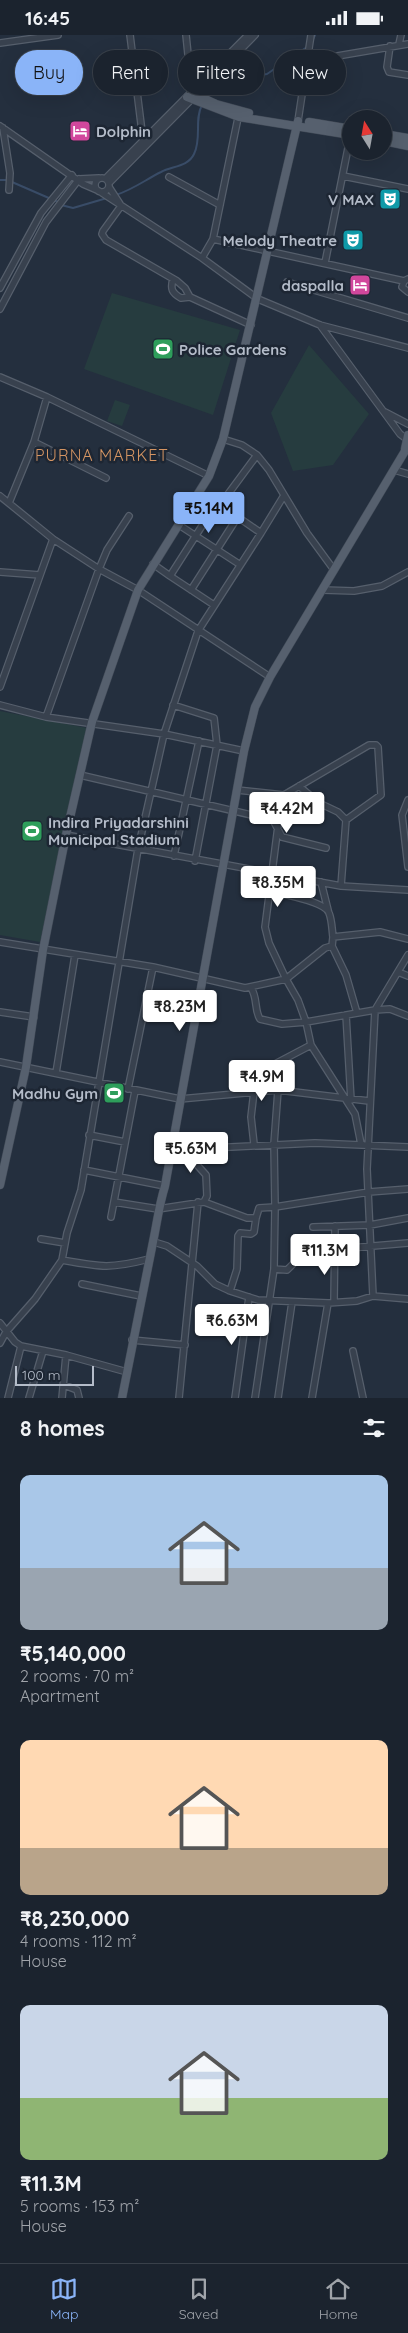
<!DOCTYPE html>
<meta charset="utf-8">
<style>
body{margin:0;font-family:Quicksand,sans-serif;background:#282f3a;color:#f1f3f6;height:100vh;display:flex;flex-direction:column;font-size:19px;white-space:nowrap}
*{box-sizing:border-box;margin:0}
p{font-size:16px;color:#a0a4aa}
.icon{flex:none;width:28px;height:28px;fill:none;stroke:currentColor;stroke-width:2;stroke-linecap:round;stroke-linejoin:round}
.map{position:relative;height:1363px;overflow:hidden}
.drawer{display:flex;flex-direction:column;background:#1b232e;flex:1}
.drawer>*{flex:none}
.hud{position:absolute;left:15px;top:15px;width:379px;height:45px;display:flex;gap:10px}
.needle{width:32px;rotate:349deg}
.buttons{position:absolute;left:342px;top:75px;display:grid;gap:10px}
.buttons a{display:grid;place-items:center;width:50px;height:50px;border-radius:50%;background:#1b232e;box-shadow:0 5px 20px #0002,0 0 0 1px #39404a;font-size:25px}
.scale{position:absolute;left:15px;bottom:12px;width:79px;box-sizing:border-box;padding-left:5px;border:2px solid #b4bcc9;border-top:0;font-size:14px;line-height:18px;white-space:nowrap;color:#b4bcc9;-webkit-text-stroke:4px #1d2633;paint-order:stroke}
.price{position:absolute;translate:-50% -42px;padding:0 11px;border-radius:5px;background:#fff;color:#222;font-size:16px;line-height:32px;filter:drop-shadow(0 1px 2px #0008)}
.price::after{content:'';position:absolute;left:50%;top:30px;width:15px;height:11px;margin-left:-8px;background:inherit;clip-path:polygon(0 0,100% 0,50% 100%)}
.price.selected{background:#8ab4f8;color:#111}
ul{padding:0;list-style:none}
li{display:grid;align-content:center;gap:10px;height:265px;padding:0 20px}
li span{display:grid;place-items:center;height:155px;border-radius:10px;color:#555}
li>.icon{margin-inline-start:auto}
span .icon{width:90px;height:90px;fill:#fffc;stroke-width:1}
li b{font-size:21px}
h2{display:flex;justify-content:space-between;align-items:center;height:60px;padding:0 20px;font-size:21px}
.tag{padding:0 18px;border-radius:22px;background:#1b232e;box-shadow:0 5px 20px #0002,0 0 0 1px #39404a;font-size:18px;line-height:45px}
.tag.selected{background:#8ab4f8;color:#111}
.status{display:flex;justify-content:space-between;align-items:center;height:35px;padding:0 25px;background:#1b232e;direction:ltr}
.status svg{height:14px;fill:currentColor}
.tabs{display:flex;justify-content:space-around;align-items:center;height:70px;border-top:1px solid #39404a;background:#1b232e;font-size:14px;color:#a0a4aa}
.tabs a{display:grid;justify-items:center;gap:2px}
.tabs .selected{color:#8ab4f8}
.map>svg:first-child{display:block}
.green{fill:#263c3f}
.lines{fill:none;stroke-linecap:round;stroke-linejoin:round}
.stream{stroke:#394c67;stroke-width:2}
.minor-casing{stroke:#565f6c;stroke-width:8}
.major-casing{stroke:#414a57;stroke-width:9}
.minor{stroke:#38414e;stroke-width:5.5}
.major{stroke:#56606e;stroke-width:8}
.labels{text-anchor:middle;dominant-baseline:central;stroke-width:5;stroke-linejoin:round;paint-order:stroke}
.poi-label{font-size:15px;font-weight:bold;fill:#b4bcc9;stroke:#1d2633;text-anchor:end}
.neighbourhood-label{font-size:16px;letter-spacing:1px;fill:#d59563;stroke:#1d2633}
</style>
<div class="status"><b>16:45</b><svg viewBox="0 0 49 12"><path d="M0 12V9h3v3zM5 12V6h3v6zM10 12V3h3v9zM15 12V0h3v12zM26 1h20v11H26zM47 4h2v5h-2z"/></svg></div>
<div class="map">
<svg width="408" height="1363" viewBox="0 0 408 1363">
<rect width="100%" height="100%" fill="#242f3e"/>
<path class="green" d="M112,258L240,295L213,380L84,334Z
M309,310L369,379L333,430L293,436L271,378Z
M115,365L130,370L122,391L107,386Z
M0,676L87,693L40,907L0,900Z"/>
<g class="lines">
<path class="stream" d="M311,9L315,0
M206,61L222,41L249,42L267,39L307,12
M0,145H8
M12,147L58,167
M116,160C134,154 145,145 161,137C172,131 188,132 194,119C202,103 194,85 202,70
M61,170L73,173L107,163"/>
<g class="minor-casing">
<path id="minor" d="M130,0L143,105
M186,0L192,58
M0,8L58,0
M399,9L401,0
M390,11L387,32L389,37L408,40
M308,26L408,9
M298,86L311,0
M0,91L83,149L97,155
M3,93L10,138L9,155
M343,141L408,154
M169,142L220,170
M95 150a7 7 0 1 1 14 0a7 7 0 1 1-14 0Z
M106,143L248,0
M79,144L99,143
M109,148L255,0
M109,152L120,169
M99,156L202,223L258,264L320,290L408,313
M121,171L103,196L102,199L106,205L177,246L185,253L190,262L251,290
M213,204L404,246
M202,223L213,204L239,78
M325,228L351,98
M173,244C170,254 172,258 181,263L190,262
M408,244L404,246L402,252L408,257
M287,247L408,283
M0,253L41,178L72,140
M0,274L46,187L79,144
M320,290L400,399L408,405
M0,342L47,362L209,441
M385,377L408,389
M223,404L242,410L257,420L269,435L307,498L334,535
M34,407L106,443
M394,435L408,439
M0,461L53,504L99,534L138,555L270,642
M9,468L34,407L47,362
M219,469L261,498L283,462
M179,490L239,529
M153,529L170,541L214,472L223,466L257,420
M0,537L40,540
M170,541L214,570
M191,555L237,483
M323,555L354,556L382,551L408,537
M0,652L53,504
M0,670L46,682L164,699L244,716
M173,670L214,683L217,710L195,826
M46,682L99,534L107,515L129,481
M80,740L273,785L282,802L326,813
M299,751L319,768L338,777L346,785
M237,755L284,760L369,710H376L378,712L381,760L346,785L341,851
M280,761L279,783L265,892L269,908L286,944L325,913L332,911L346,940L357,978
M408,765L402,780L408,832
M66,800L341,851L408,855
M174,821L199,706
M321,847L328,875
M269,856C281,859 325,866 329,878C332,885 332,895 333,902
M0,907L153,932L245,953L286,944L298,965L306,987L375,975L390,974L408,981
M332,911L333,902L380,897L408,904
M398,937L408,941
M251,953C258,963 254,975 260,984L282,989L306,987L311,1010L256,1039L251,1082L254,1109
M0,977L34,982
M346,980L351,1065
M311,1010L355,1079L361,1109
M0,1027L180,1064L278,1055L369,1066
M56,1038L75,920
M128,1054L153,932
M89,1100L125,1107
M170,1115L315,1108L408,1112
M195,1115L198,1131L206,1140L207,1161L204,1167
M84,1135L165,1151
M114,1167L158,1174L204,1167L247,1183H256L259,1173L275,1172L274,1109L278,1055
M111,1182L135,1056
M313,1192L370,1190L408,1183
M41,1204L65,1208
M154,1207L167,1211L197,1231L215,1249L230,1256L258,1265L328,1268L357,1266L373,1261L408,1264
M62,1225C101,1232 110,1234 149,1224
M274,1234L287,1235L301,1221L315,1216L408,1208
M82,1249L141,1261
M230,1256L237,1234L238,1201L240,1198L251,1199L254,1197L256,1183
M373,1261L367,1134L375,975L408,920
M334,1267L335,1191
M0,1288L15,1307L21,1311L66,1320L127,1337
M132,1305L185,1310
M0,1308L6,1297L35,1264L62,1225L67,1198L81,1155L138,814L164,699L198,596L261,498
M353,1316L363,1363
M64,1350L77,1355L79,1363
M8,1363L21,1311
M29,1363L43,1316
M62,1363L66,1320
M179,1363L198,1167
M235,1363L249,1262
M255,1363L274,1234L275,1172L369,1157L408,1154
M278,1363L292,1267
M312,1363L328,1268"/>
</g>
<g class="major-casing">
<path id="major" d="M192,58L216,69L249,78
M187,62L239,82L351,100
M309,87L351,94
M384,99L408,103
M384,106L408,111
M405,414L408,400
M0,1150L26,1032L43,915L66,800L92,687L138,555L209,441L223,404L298,86
M122,1363C132,1311 143,1259 153,1207C157,1188 159,1170 165,1151L244,716L255,672L270,642L408,411"/>
</g>
<use href="#minor" class="minor"/>
<use href="#major" class="major"/>
</g>
<defs>
<g id="hotel-square" transform="scale(1.125)"><rect x="-9" y="-9" width="18" height="18" rx="4" fill="#d1479c" stroke="#1d2633"/><path d="M-6-4.5h1.5V1H6V5H4.5V3h-9V5H-6ZM-4 0a1.8 1.8 0 1 1 3.6 0ZM.5 0V-2.5h3Q6-2.5 6 0Z" fill="#fff"/></g>
<g id="theatre-square" transform="scale(1.125)"><rect x="-9" y="-9" width="18" height="18" rx="4" fill="#0f9aa8" stroke="#1d2633"/><path d="M-5-5.5Q0-4 5-5.5V0Q5 5 0 6Q-5 5-5 0ZM-3.3-2.5H-1v1.5H-3.3ZM1-2.5H3.3v1.5H1ZM-2.8 1Q0 5.5 2.8 1Z" fill="#fff"/></g>
<g id="stadium-square" transform="scale(1.125)"><rect x="-9" y="-9" width="18" height="18" rx="4" fill="#2e9e5b" stroke="#1d2633"/><path d="M0-5a6.5 5 0 1 0 0 10a6.5 5 0 1 0 0-10ZM-3.5-1.8h7v3.6h-7Z" fill="#fff"/></g>
</defs>
<g fill-rule="evenodd">
<use href="#hotel-square" x="80" y="96"/>
<use href="#theatre-square" x="390" y="164"/>
<use href="#theatre-square" x="353" y="205"/>
<use href="#hotel-square" x="360" y="250"/>
<use href="#stadium-square" x="163" y="314"/>
<use href="#stadium-square" x="32" y="796"/>
<use href="#stadium-square" x="114" y="1058"/>
</g>
<g class="labels">
<g class="poi-label">
<text x="96" y="96" text-anchor="start">Dolphin</text>
<text x="374" y="164">V MAX</text>
<text x="337" y="205">Melody Theatre</text>
<text x="344" y="250">daspalla</text>
<text x="179" y="314" text-anchor="start">Police Gardens</text>
<text x="48" y="787" text-anchor="start">Indira Priyadarshini<tspan x="48" dy="17">Municipal Stadium</tspan></text>
<text x="98" y="1058">Madhu Gym</text>
</g>
<g class="neighbourhood-label">
<text x="102" y="420">PURNA MARKET</text>
</g>
</g>
</svg>
<div class="buttons">
<a><svg class="needle" viewBox="-14 -14 28 28"><path d="M0-13l5 13h-10z" fill="#e53935"/><path d="M0 13l5-13h-10z" fill="#a0a4aa"/></svg></a>
</div>
<div class="scale">100 m</div>
<b class="price selected" style="left:209px;top:499px">₹5.14M</b>
<b class="price" style="left:287px;top:799px">₹4.42M</b>
<b class="price" style="left:278px;top:873px">₹8.35M</b>
<b class="price" style="left:180px;top:997px">₹8.23M</b>
<b class="price" style="left:262px;top:1067px">₹4.9M</b>
<b class="price" style="left:191px;top:1139px">₹5.63M</b>
<b class="price" style="left:325px;top:1241px">₹11.3M</b>
<b class="price" style="left:232px;top:1311px">₹6.63M</b>
<div class="hud">
<a class="tag selected">Buy</a>
<a class="tag">Rent</a>
<a class="tag">Filters</a>
<a class="tag">New</a>
</div>
</div>
<section class="drawer">
<h2>8 homes<svg class="icon" aria-label="filters" viewBox="0 0 24 24"><path d="M4 7h16M4 17h16"/><circle cx="9" cy="7" r="2"/><circle cx="15" cy="17" r="2"/></svg></h2>
<ul>
<li><span style="background:linear-gradient(#a9c7e8 60%,#9aa5b1 0)"><svg class="icon" aria-label="home" viewBox="0 0 24 24"><path d="M3 11l9-7 9 7M6 9v11h12V9"/></svg></span><div><b>₹5,140,000</b><p>2 rooms · 70 m²</p><p>Apartment</p></div></li>
<li><span style="background:linear-gradient(#ffd9b3 70%,#b9a48a 0)"><svg class="icon" aria-label="home" viewBox="0 0 24 24"><path d="M3 11l9-7 9 7M6 9v11h12V9"/></svg></span><div><b>₹8,230,000</b><p>4 rooms · 112 m²</p><p>House</p></div></li>
<li><span style="background:linear-gradient(#c9d6e8 60%,#8fb573 0)"><svg class="icon" aria-label="home" viewBox="0 0 24 24"><path d="M3 11l9-7 9 7M6 9v11h12V9"/></svg></span><div><b>₹11.3M</b><p>5 rooms · 153 m²</p><p>House</p></div></li>
</ul>
</section>
<nav class="tabs">
<a class="selected"><svg class="icon" aria-label="map" viewBox="0 0 24 24"><path d="M3 6l6-2 6 2 6-2v14l-6 2-6-2-6 2zM9 4v14M15 6v14"/></svg>Map</a>
<a><svg class="icon" aria-label="saved" viewBox="0 0 24 24"><path d="M7 4h10v16l-5-4-5 4z"/></svg>Saved</a>
<a><svg class="icon" aria-label="home" viewBox="0 0 24 24"><path d="M3 11l9-7 9 7M6 9v11h12V9"/></svg>Home</a>
</nav>
